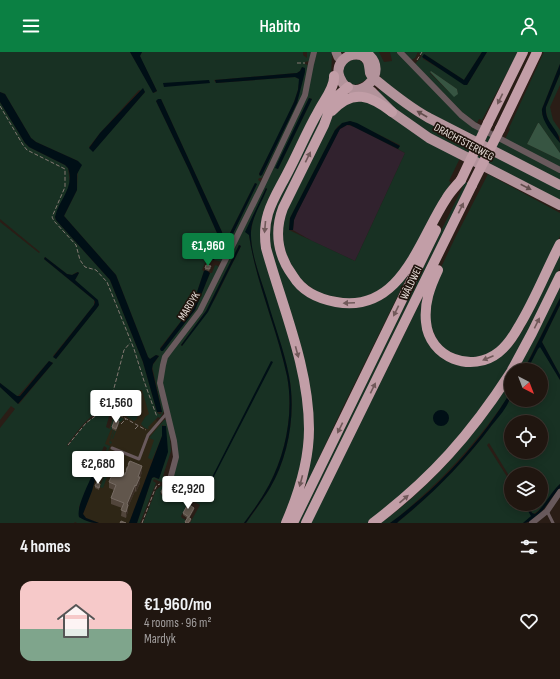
<!DOCTYPE html>
<meta charset="utf-8">
<style>
body{margin:0;font-family:"Sofia Sans Condensed",sans-serif;background:#281f19;color:#f1f3f6;height:100vh;display:flex;flex-direction:column;font-size:15px;white-space:nowrap}
*{box-sizing:border-box;margin:0}
p{font-size:13px;color:#a29f9f}
.icon{flex:none;width:22px;height:22px;fill:none;stroke:currentColor;stroke-width:2;stroke-linecap:round;stroke-linejoin:round}
.map{position:relative;height:471px;overflow:hidden}
.side{display:flex;flex-direction:column;background:#201610;flex:1}
.side>*{flex:none}
.needle{width:26px;rotate:138deg}
.buttons{position:absolute;left:504px;top:311px;display:grid;gap:8px}
.buttons a{display:grid;place-items:center;width:44px;height:44px;border-radius:50%;background:#201610;box-shadow:0 2px 10px #0003,0 0 0 1px #3d3530;font-size:20px}
.price{position:absolute;translate:-50% -34px;padding:0 9px;border-radius:4px;background:#fff;color:#222;font-size:13px;line-height:26px;filter:drop-shadow(0 1px 2px #0008)}
.price::after{content:'';position:absolute;left:50%;top:24px;width:12px;height:9px;margin-left:-6px;background:inherit;clip-path:polygon(0 0,100% 0,50% 100%)}
.price.selected{background:#0b8043;color:#fff}
ul{padding:0;list-style:none}
li{display:flex;align-items:center;gap:12px;height:100px;padding:0 20px}
li span{display:grid;place-items:center;flex:none;width:112px;height:80px;border-radius:12px;color:#555}
li>.icon{margin-inline-start:auto}
span .icon{width:48px;height:48px;fill:#fffc;stroke-width:1}
li b{font-size:17px}
h2{display:flex;justify-content:space-between;align-items:center;height:48px;padding:0 20px;font-size:17px}
header{display:flex;justify-content:space-between;align-items:center;height:52px;padding:0 20px;background:#0b8043;color:#fff;font-size:18px;font-weight:600}
.map>svg:first-child{display:block}
.commercial{fill:#2e2616}
.industrial{fill:#31222e}
.green{fill:#183123;fill-rule:evenodd}
.forest{fill:#375542}
.water{fill:#000f16}
.lines{fill:none;stroke-linecap:round;stroke-linejoin:round}
.path{stroke:#847973;stroke-width:1;stroke-dasharray:4 2;stroke-linecap:butt}
.service{stroke:#695a5d;stroke-width:3}
.minor{stroke:#695a5d;stroke-width:6}
.secondary{stroke:#937a80;stroke-width:9}
.primary{stroke:#b3939b;stroke-width:10}
.trunk{stroke:#c29ea7;stroke-width:10}
.trunk-bridge{stroke:#c29ea7;stroke-width:10}
.wall{fill:#51453b}
.shaded-wall{fill:#3a2e25}
.building{fill:#61564c;stroke:#766b63}
.oneway{fill:#71595a}
.oneway2{fill:#624d4d}
.labels{text-anchor:middle;dominant-baseline:central;stroke-width:3.5;stroke-linejoin:round;paint-order:stroke}
.street-label{font-size:11px;fill:#eae1dc;stroke:#20140d}
</style>
<header><svg class="icon" aria-label="menu" viewBox="0 0 24 24"><path d="M4 6h16M4 12h16M4 18h16"/></svg>Habito<svg class="icon" aria-label="person" viewBox="0 0 24 24"><circle cx="12" cy="8" r="4"/><path d="M4 21q1-7 8-7t8 7"/></svg></header>
<div class="map">
<svg width="560" height="471" viewBox="0 0 560 471">
<rect width="100%" height="100%" fill="#2a1d16"/>
<path class="commercial" d="M125,323L141,327L155,367L161,373L162,384L129,471H99L86,466L83,462L95,429L97,420L95,419L97,415L99,416L107,396L104,394Z"/>
<path class="industrial" d="M347,73L355,75L405,101L355,209L312,189L293,178L294,168L297,161L338,80L340,77Z"/>
<path class="green" d="M0,0H130L154,41L157,39L142,9L140,4L142,0H303V3L307,6V0H312L309,9L305,10V12L308,13L303,43L262,126H259L258,128L261,130L222,210L214,208L223,184L222,180L161,47L156,49L189,118L217,181L208,206H207L202,218L204,219L192,255L160,296L162,299L195,258L210,221H212L215,213L218,214L220,217L205,246L161,312L164,359L160,366L158,365L148,375L149,377C146,377 143,375 141,372L145,365L149,362L142,338L129,339C124,345 125,354 121,361C116,360 111,358 106,358C89,360 77,381 67,393L68,394C78,381 92,358 110,361L106,375L110,377L114,362L124,367L119,371L113,387H112L118,370H117L110,389L112,390L111,392L109,391L113,378L111,377L105,392L110,394L106,404L121,410L120,413L112,411L103,436L100,435L110,409L105,408L101,418L99,417L107,396L104,394L96,414L97,415L95,419H94L79,455V465L92,471H77L75,470L74,471H0V376L15,357L11,354L0,368V335L19,352L53,311L49,309L18,344L14,343L0,331V170L39,201L40,200L0,167V50L25,91L29,95L65,113L68,116L70,131L68,137L55,165L56,168L110,228L143,310L157,360L159,362H161L162,359L152,314L159,304L156,303L150,307L148,305L116,223L64,164L77,138L78,109L36,90L31,86L5,42L0,40ZM302,15L297,51L261,124L259,122C268,103 302,44 299,27L295,25L216,31L214,28L297,21L300,19ZM139,38L145,40L93,99L89,95L100,81ZM255,131L257,132L228,191L230,181ZM45,205L67,222L72,223L77,220L79,221L75,228L99,253L56,307L53,304L94,253V248L44,207Z
M317,0H332L331,27L263,175L292,291L306,361L303,414L284,471H246C254,460 263,448 270,436C289,404 296,360 289,324C284,298 274,273 267,248C261,226 250,202 251,180C252,165 261,150 267,137L266,136L246,180L249,183C256,231 277,276 287,324C294,360 286,401 269,433C262,446 253,459 244,471H190L200,453L176,439L171,433L176,413L162,332L167,306L197,267L301,57ZM309,46L312,47L278,117L276,115ZM239,193L241,194L215,247L182,294L181,293L206,259Z
M369,0H379L384,10L392,9L390,0H397L460,65L560,121V129L431,63L383,30Z
M404,0H482L464,28L424,2L423,7L425,8L467,33L487,0H518L482,68L479,67L477,71L463,61L415,12L422,4L418,0L415,6L411,8ZM431,19L457,37L458,42L448,39L430,21Z
M544,0H560V12L542,57C541,71 556,79 560,91C560,94 560,98 560,101L539,71H538L527,92L560,108V116L505,87L510,77L509,76Z
M358,7C364,11 368,16 365,23L369,26C355,35 349,37 342,20L346,9Z
M560,22V33L550,55L553,68L560,78V85C553,76 545,67 546,55Z
M380,37L560,136V149L428,81L406,67L376,41Z
M334,40L288,139L277,194L306,240L368,250L413,213L341,359L307,432L303,430L310,369L268,188L273,159L322,57Z
M366,47L460,106L449,129L451,130L413,205L388,235L357,248L321,243L297,225L283,196V162L335,59L346,50ZM350,69L357,72L400,93L398,97L405,101L355,209L289,178L290,166L335,78L338,74Z
M488,122L560,161V184L518,272L497,299L471,308L441,297L428,268L435,228L455,186Z
M465,130L470,132L302,471H298Z
M560,201V216L522,293L501,330L440,410L369,471H311L426,238L427,284L461,312L513,293L524,276Z
M560,232V246L525,315L524,318H517Z
M560,253V323L542,290Z
M539,295H541L560,328V432C551,440 543,458 533,462L527,452H541V422H511V427L489,391L487,393L511,431V452H524L531,462V465L523,471H397C442,434 479,395 511,346V348H541V318H527ZM511,370H541V400H511Z
M511,328V339L510,342C476,392 443,428 397,466L390,471H381C434,432 476,383 511,328Z
M133,345L139,357L137,367L134,369L127,365L126,363L130,347Z
M164,368H166L169,377L171,399L163,424L165,425L164,428L167,429L161,430L154,427L153,429L156,431L140,471H137L152,426L154,425L158,427L165,374L162,373V384L152,408L148,406L154,388L149,386Z
M161,434L164,435L160,442L165,445L169,438L189,451L181,464L182,466L186,468L185,471H143L156,438Z"/>
<path class="forest" d="M431,19L457,37L458,42L454,45L430,20Z
M538,71H539L560,101V108L527,92Z"/>
<path class="water" d="M130,0H142L140,4L157,39L153,41Z
M482,0H487L467,33H464L422,5L424,2L464,28Z
M560,12V22L546,55C544,71 560,77 560,91C553,82 541,69 542,57Z
M302,15L305,16V20L297,51L262,123L260,124L259,122L294,50L298,38L299,27L295,25L216,31L215,28L297,21L300,19Z
M209,28L210,31L164,35L163,31Z
M143,36L145,40L93,100L89,96L100,81Z
M0,40L5,42L31,86L36,90L78,109L82,113L77,122V138L64,164L116,223L148,305L150,307L156,303L159,304L153,312L152,317L162,360H157L143,310L110,228L56,168L55,165C59,147 75,136 68,116L65,113L29,95L25,91L0,50Z
M309,46L312,47L278,117L275,116Z
M158,47H161L222,180L223,184L214,208H210V207L208,206L217,181L189,118L156,49Z
M350,69L357,71L400,94L398,97L350,73H347L340,77L297,161L294,168L293,178H289L290,166L335,78L342,71Z
M255,131L257,132L229,190H227L230,185V181Z
M266,136L267,137C262,150 252,165 251,179C250,201 261,227 267,247C274,272 284,298 289,324C296,360 289,404 270,436C263,448 254,459 246,471H244C253,459 262,446 269,433C286,401 294,360 287,324C277,276 256,231 249,183L245,180Z
M239,193L241,194L208,260L182,294L181,293L206,259Z
M45,205L67,222L72,223L78,220L79,221L75,228L98,248L99,253L97,256L56,307L53,305L94,253L95,250L94,248L44,207Z
M206,218L210,221L195,258L163,299H161L160,297L192,255L204,219Z
M560,246V253L542,290L560,323V328L540,295L538,297L527,318H524Z
M49,309L53,311L18,352L0,335V331L17,344H20Z
M271,309L273,310L207,438L206,437Z
M511,339C511,352 500,363 492,373C464,410 435,440 399,469L397,471H390C438,436 481,390 511,339Z
M433 366a8 8 0 1 1 16 0a8 8 0 1 1-16 0Z
M162,374H166L168,400L159,427L154,425L152,426L137,471H129L162,384Z
M94,419L97,420L92,439L83,462L86,466L99,471C91,471 86,469 79,465C76,455 90,429 94,419Z
M560,432V436C550,445 539,471 523,471L531,464L524,452H527L532,461L535,462C545,454 550,441 560,432Z"/>
<g class="lines">
<path class="path" d="M417,8L422,0
M297,11H305
M0,54L23,93L27,98L65,117V135L52,165L54,169L76,193L80,208L85,215L96,218L107,230L134,297L144,329L157,365
M108,359L124,298L130,291
M121,372L126,367
M135,377L138,374
M68,393L86,371L101,360H114L146,378
M124,424L130,408
M142,471L155,437L157,433L160,432"/>
<path class="service" d="M112,396L139,407L148,383L167,361
M547,459L553,471"/>
<path class="minor" d="M400,0L461,63L474,73L560,118
M166,435L171,424L176,405L174,389L160,331L163,313L165,305L171,297L200,259L262,134L305,43L311,12L314,0
M532,471L547,459L560,440"/>
<path class="secondary" d="M336,0L338,5"/>
<path class="primary" d="M365,0C395,20 353,57 340,26C334,13 346,0 361,3C369,6 369,13 370,21C371,24 374,26 376,28C393,42 409,55 429,66L560,133
M366,36L372,40L392,60L429,86L560,153"/>
<path class="trunk" d="M348,35L336,45L331,54L324,73L283,156C274,180 278,204 293,224C302,239 319,247 336,250C401,262 419,188 446,147C450,140 456,134 461,128
M332,59C353,36 371,44 392,60
M488,71L523,0
M500,77L537,0
M438,218C430,235 424,251 426,270C429,306 472,322 499,300C508,293 514,283 519,274C535,248 546,219 560,192
M512,318L532,281L560,224
M286,471C299,441 309,409 309,377C309,315 282,254 266,196C261,162 275,146 289,118C299,99 307,79 318,60C323,49 335,36 334,24
M293,471L436,178
M306,471L472,133
M373,471C432,426 471,382 511,320"/>
<path class="trunk-bridge" d="M461,128L488,71
M472,133L500,77"/>
</g>
<path class="wall" d="M205,216H211L209,219L205,218Z
M119,371L116,379L112,377V375Z
M142,420L140,426V431L136,440L135,439L128,455V459L126,466L121,464L122,456L111,452V446L114,438L109,436V430L119,424Z
M95,434H100L99,438L95,436Z
M168,438L165,444L161,442V440Z
M194,458L189,466L191,469L189,471H185L187,466L183,463V461Z"/>
<path class="shaded-wall" d="M142,414V420L140,426V431L136,440V434L138,425Z
M135,433V439L128,455V459L126,466V460L127,452Z
M194,456V458L189,467V465Z"/>
<path class="building" d="M206,213L211,214L209,217L205,216Z
M115,367L119,369L116,377L112,375Z
M130,409L142,414L138,425H140L136,434L135,433L127,452L128,453L126,460L121,458L124,451L111,446L116,433L109,430L113,421L119,424L120,421L125,423Z
M97,430L100,432L99,436L95,434Z
M164,434L168,436L165,442L161,440Z
M188,452L194,456L189,465L183,461Z
M188,465L191,467L188,471H186L185,470Z
M121,469L126,471H120Z"/>
<defs><path id="oneway-solid" d="M-6-.8H1V-3.2L6.5 0L1 3.2V.8H-6Z"/></defs>
<g class="oneway">
<use href="#oneway-solid" transform="translate(500 47) rotate(116)"/>
<use href="#oneway-solid" transform="translate(308 105) rotate(-64)"/>
<use href="#oneway-solid" transform="translate(461 156) rotate(-64)"/>
<use href="#oneway-solid" transform="translate(265 175) rotate(95)"/>
<use href="#oneway-solid" transform="translate(349 251) rotate(178)"/>
<use href="#oneway-solid" transform="translate(396 259) rotate(116)"/>
<use href="#oneway-solid" transform="translate(537 271) rotate(-64)"/>
<use href="#oneway-solid" transform="translate(297 300) rotate(75)"/>
<use href="#oneway-solid" transform="translate(488 306) rotate(157)"/>
<use href="#oneway-solid" transform="translate(373 336) rotate(-64)"/>
<use href="#oneway-solid" transform="translate(340 376) rotate(116)"/>
<use href="#oneway-solid" transform="translate(301 429) rotate(105)"/>
<use href="#oneway-solid" transform="translate(404 447) rotate(-41)"/>
</g>
<g class="oneway2">
<use href="#oneway-solid" transform="translate(422 62) rotate(-150)"/>
<use href="#oneway-solid" transform="translate(526 135) rotate(27)"/>
</g>
<g class="labels">
<g class="street-label">
<text transform="translate(464 90) rotate(28)">DRACHTSTERWEG</text>
<text transform="translate(411 231) rotate(-64)">WÂLDWEI</text>
<text transform="translate(189 254) rotate(-58)">MARDYK</text>
</g>
</g>
</svg>
<div class="buttons">
<a><svg class="needle" viewBox="-14 -14 28 28"><path d="M0-13l5 13h-10z" fill="#e53935"/><path d="M0 13l5-13h-10z" fill="#a29f9f"/></svg></a>
<a><svg class="icon" aria-label="locate" viewBox="0 0 24 24"><circle cx="12" cy="12" r="6"/><path d="M12 2v4M12 18v4M2 12h4M18 12h4"/></svg></a>
<a><svg class="icon" aria-label="layers" viewBox="0 0 24 24"><path d="M12 4l9 5-9 5-9-5zM3 14l9 5 9-5"/></svg></a>
</div>
<b class="price selected" style="left:208px;top:215px">€1,960</b>
<b class="price" style="left:116px;top:372px">€1,560</b>
<b class="price" style="left:98px;top:433px">€2,680</b>
<b class="price" style="left:188px;top:458px">€2,920</b>
</div>
<section class="side">
<h2>4 homes<svg class="icon" aria-label="filters" viewBox="0 0 24 24"><path d="M4 7h16M4 17h16"/><circle cx="9" cy="7" r="2"/><circle cx="15" cy="17" r="2"/></svg></h2>
<ul>
<li><span style="background:linear-gradient(#f6c9c9 60%,#7fa58c 0)"><svg class="icon" aria-label="home" viewBox="0 0 24 24"><path d="M3 11l9-7 9 7M6 9v11h12V9"/></svg></span><div><b>€1,960/mo</b><p>4 rooms · 96 m²</p><p>Mardyk</p></div><svg class="icon" aria-label="heart" viewBox="0 0 24 24"><path d="M12 20l-8-8c-3-5 5-10 8-4 3-6 11-1 8 4z"/></svg></li>
</ul>
</section>
